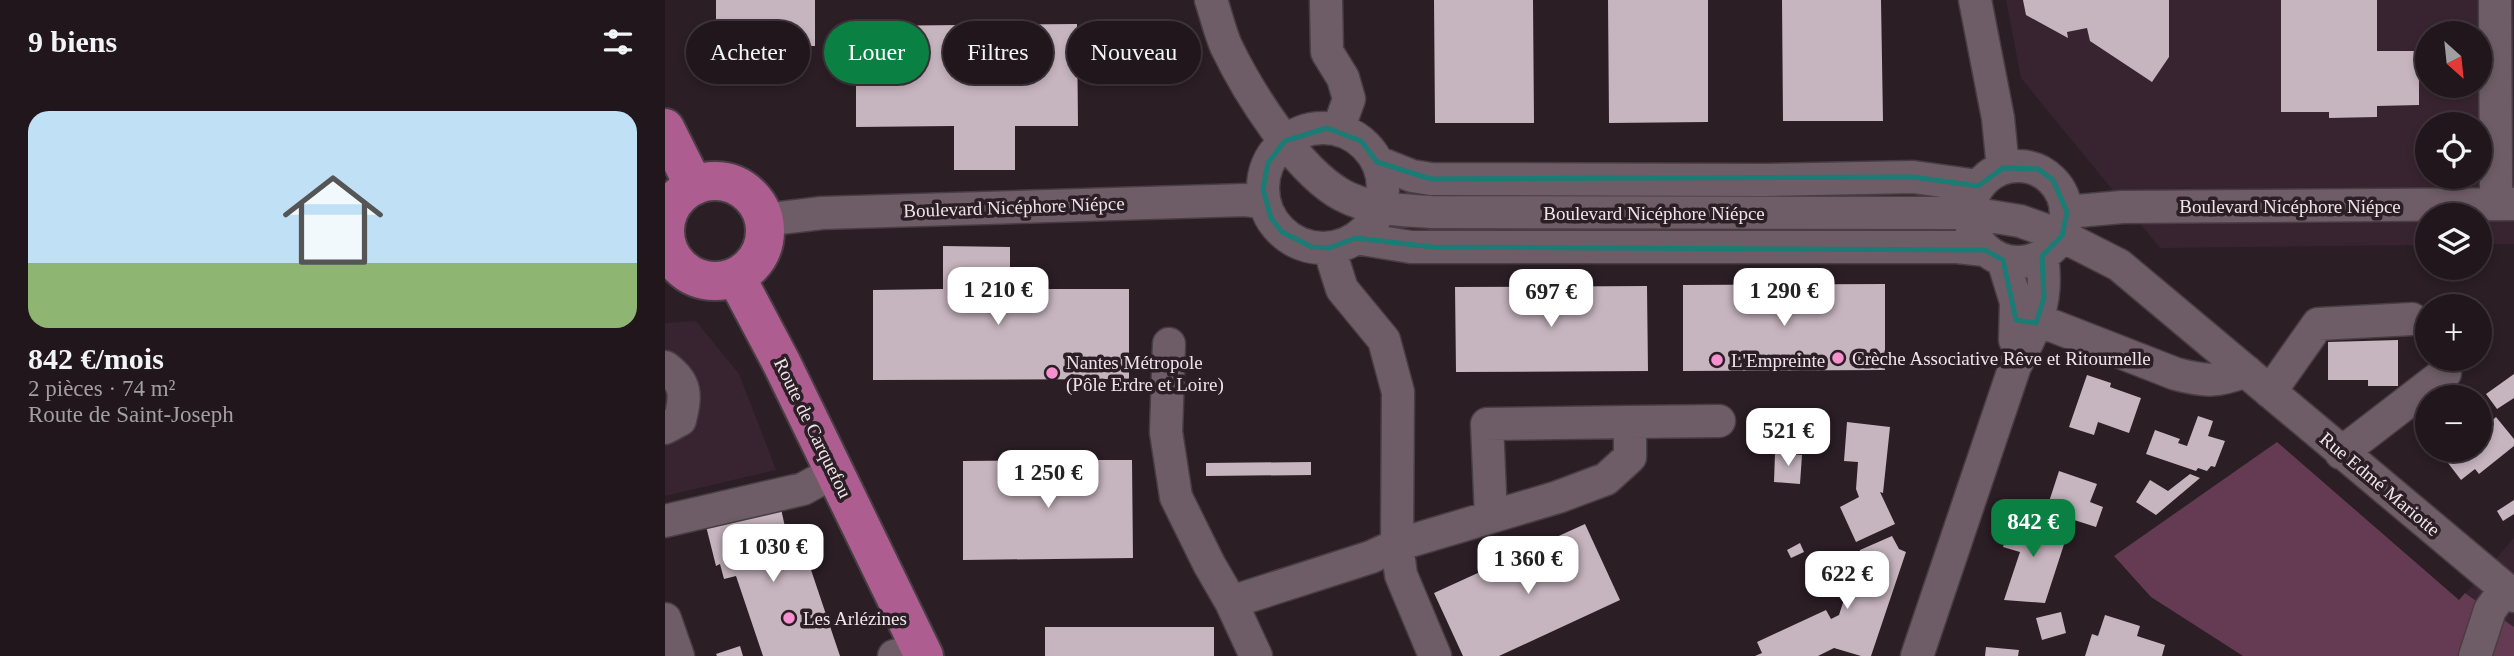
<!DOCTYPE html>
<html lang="fr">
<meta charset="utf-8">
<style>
body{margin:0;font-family:Georgia,serif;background:#281f25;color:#f1f3f6;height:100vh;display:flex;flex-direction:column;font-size:26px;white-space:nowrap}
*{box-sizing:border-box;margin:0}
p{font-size:23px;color:#a29fa3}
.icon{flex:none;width:38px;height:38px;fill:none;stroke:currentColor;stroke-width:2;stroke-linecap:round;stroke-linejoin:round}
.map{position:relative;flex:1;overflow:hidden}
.drawer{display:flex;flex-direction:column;background:#20161c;width:665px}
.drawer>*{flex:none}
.hud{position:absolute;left:21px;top:21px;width:665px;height:63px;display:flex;gap:14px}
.needle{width:46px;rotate:153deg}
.fabs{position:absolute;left:1750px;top:21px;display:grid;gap:14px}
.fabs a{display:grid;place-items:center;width:77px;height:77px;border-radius:50%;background:#20161c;box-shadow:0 4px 10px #0003,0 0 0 2px #3d353b;font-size:35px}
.price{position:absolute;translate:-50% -60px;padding:0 16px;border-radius:14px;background:#fff;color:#222;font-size:23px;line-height:46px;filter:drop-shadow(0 2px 4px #0008)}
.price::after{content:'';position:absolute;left:50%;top:42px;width:21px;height:16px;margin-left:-10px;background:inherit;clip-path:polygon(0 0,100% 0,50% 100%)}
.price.current{background:#0b8043;color:#fff}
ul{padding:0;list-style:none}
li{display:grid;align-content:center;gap:14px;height:371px;padding:0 28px}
li span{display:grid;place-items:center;height:217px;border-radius:21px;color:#555}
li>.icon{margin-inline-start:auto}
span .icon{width:126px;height:126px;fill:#fffc;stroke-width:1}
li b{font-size:30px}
h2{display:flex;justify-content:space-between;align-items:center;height:84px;padding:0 28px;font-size:30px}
.tag{padding:0 24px;border-radius:32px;background:#20161c;box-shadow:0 4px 10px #0003,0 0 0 2px #3d353b;font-size:24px;line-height:63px}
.tag.current{background:#0b8043;color:#fff}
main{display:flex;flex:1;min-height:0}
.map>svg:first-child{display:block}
.built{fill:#382430;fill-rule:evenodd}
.green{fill:#643b53}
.building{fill:#c6b4be}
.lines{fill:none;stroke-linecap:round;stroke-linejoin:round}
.minor-casing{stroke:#483d43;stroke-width:35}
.major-casing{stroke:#483d43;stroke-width:42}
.minor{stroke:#6e5d66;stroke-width:32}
.major{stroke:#ae5d90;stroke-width:38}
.marked{fill:none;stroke:#1a7c74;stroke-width:5;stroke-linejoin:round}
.poi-dot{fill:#f790ce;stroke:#2b1e25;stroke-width:2.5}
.labels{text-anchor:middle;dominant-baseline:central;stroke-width:7;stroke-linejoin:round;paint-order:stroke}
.street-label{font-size:19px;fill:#eee4e9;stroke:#2b1e25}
.poi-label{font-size:19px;fill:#eee4e9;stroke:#2b1e25;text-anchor:start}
</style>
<main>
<section class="drawer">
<h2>9 biens<svg class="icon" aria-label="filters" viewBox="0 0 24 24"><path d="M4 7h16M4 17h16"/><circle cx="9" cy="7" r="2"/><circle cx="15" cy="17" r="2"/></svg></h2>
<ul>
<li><span style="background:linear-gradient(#bfe0f5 70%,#8fb573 0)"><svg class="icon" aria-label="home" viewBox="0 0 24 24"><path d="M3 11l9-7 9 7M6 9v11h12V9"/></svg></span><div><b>842 €/mois</b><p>2 pièces · 74 m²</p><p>Route de Saint-Joseph</p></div></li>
</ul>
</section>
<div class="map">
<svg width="1849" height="656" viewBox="0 0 1849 656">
<rect width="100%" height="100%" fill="#2b1e25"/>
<path class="built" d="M1341,0H1849V244H1815V215H1762V245L1495,248L1356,78ZM1762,33H1815V86H1762ZM1762,124H1815V177H1762Z
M31,321L74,374L111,470L0,496V323Z
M1849,538V627L1801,593Z"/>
<path class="green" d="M1612,442L1794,600L1800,593L1849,627V656H1578L1486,597L1449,556Z"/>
<path class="building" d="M51,0H150V46L51,47Z
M769,0H868L869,123H770Z
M943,0H1043V122L944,123Z
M1117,0H1216L1218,121H1118Z
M1358,0H1504V57L1487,82L1425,41L1422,28L1402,32L1403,38L1361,15Z
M1616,0H1712V51H1754V105L1712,106V117L1664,118V112H1616Z
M412,24L413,126H350V170H289V126L191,127V26Z
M278,246L345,247V289H464V379L208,380V290L278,289Z
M1220,284V370L1018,371V285Z
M982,286L983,371L791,372L790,287Z
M1733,340V386H1703V380H1663V342Z
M1849,374V398L1832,409L1821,394Z
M1422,375L1446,383L1445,387L1476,398L1464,433L1433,422L1429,435L1404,427Z
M1533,416L1548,421L1543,436L1560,441L1550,467L1546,466L1542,471L1533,468L1531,471L1481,454L1490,430L1515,439L1513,443L1522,446Z
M1831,417L1849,439V446L1814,474L1810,469L1796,480L1780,459L1791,450H1815V431Z
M1182,422L1225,427L1218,493L1215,492L1230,524L1191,542L1175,507L1194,497L1191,489L1193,462L1179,461Z
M1110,453L1137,455L1135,484L1109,482Z
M388,460H467L468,558L298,560V461Z
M646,462V475L541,476V463Z
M1394,471L1432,484L1425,502L1438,507L1431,527L1381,511Z
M1525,474L1535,478L1491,515L1471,502L1485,480L1503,491Z
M1849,500V514L1838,521L1832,511Z
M115,504L127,559L141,555L175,656H98L71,576L59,579L55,564L51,566L40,522Z
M1349,514L1403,532L1380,603L1339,600L1355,552L1338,547Z
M920,524L955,600L834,656H798L769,593Z
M1227,536L1234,549L1241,552L1206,656H1196L1169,648L1153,656H1090L1097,653L1092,642L1161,610L1166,619L1174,615L1195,550Z
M1135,543L1139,552L1126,558L1122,550Z
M1396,612L1401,633L1377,640L1371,618Z
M1440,615L1475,626L1472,636L1500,645L1497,656H1420L1427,634L1433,636Z
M380,627H549V656H380Z
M75,646L78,656H52L51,654Z
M1321,647L1354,650L1353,656H1320Z"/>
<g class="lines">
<g class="minor-casing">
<path id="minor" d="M546,0C551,15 555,32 561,46C583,92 632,170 677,195C705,210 735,210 766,212L1305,213L1355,221L1397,236L1454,265L1849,596
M661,0L662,52L678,78L684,99L673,130
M1310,0L1333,118L1338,168
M1830,0L1831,186L1833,204
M598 188a60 60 0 1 1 120 0a60 60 0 1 1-120 0Z
M712,162L747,176L766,179L1100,180L1248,177L1313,186
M1305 214a48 48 0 1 1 96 0a48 48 0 1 1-96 0Z
M1402,212L1457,207L1849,204
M98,220L157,213L580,200L600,203
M691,238L746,247H1292L1320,250
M0,255L4,253
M1338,260L1351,302L1350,340
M1352,320L1388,326L1511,374C1542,382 1552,382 1581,371
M504,344L501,432L511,497L544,564L566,602
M0,367C22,383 21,395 15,420L0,428
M1605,392L1653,324L1747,319
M1676,453L1780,373
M826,517L822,424L965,422
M0,521L138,489L169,472
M0,619L13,656
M229,656L256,649
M591,656L566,602L706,557L732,545L733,392L719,340L677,289L664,248
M770,656L736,575L732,545L893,497L941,479L965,457V422L1054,421
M1252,656L1350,366C1371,328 1384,300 1377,256
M1810,656L1825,610L1840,589"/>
</g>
<g class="major-casing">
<path id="major" d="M0,128L29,186
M0 231a50 50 0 1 1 100 0a50 50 0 1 1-100 0Z
M71,277L117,364L259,656"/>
</g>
<use href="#minor" class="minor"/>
<use href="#major" class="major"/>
</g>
<path class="marked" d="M662,128L696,141L712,162L766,179L1248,177L1313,186L1338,168L1373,169L1388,180L1402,212L1397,236L1377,256L1379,298L1371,323L1351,320L1338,260L1320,250L767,247L691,238L664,248L647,247L617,232L606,218L598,189L603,163L620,141Z"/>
<g class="poi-dot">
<circle cx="1173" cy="358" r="7"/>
<circle cx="1052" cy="360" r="7"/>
<circle cx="387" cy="373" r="7"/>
<circle cx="124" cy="618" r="7"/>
</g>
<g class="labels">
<g class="street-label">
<text x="1625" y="206">Boulevard Nicéphore Niépce</text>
<text transform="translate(349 207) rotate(-2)">Boulevard Nicéphore Niépce</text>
<text x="989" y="213">Boulevard Nicéphore Niépce</text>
<text transform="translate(148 428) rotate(64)">Route de Carquefou</text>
<text transform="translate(1715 484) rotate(40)">Rue Edmé Mariotte</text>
</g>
<g class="poi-label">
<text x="1187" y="358">Crèche Associative Rêve et Ritournelle</text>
<text x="1066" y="360">L'Empreinte</text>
<text x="401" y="362">Nantes Métropole<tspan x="401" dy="22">(Pôle Erdre et Loire)</tspan></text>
<text x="138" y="618">Les Arlézines</text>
</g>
</g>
</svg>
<div class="fabs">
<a><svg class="needle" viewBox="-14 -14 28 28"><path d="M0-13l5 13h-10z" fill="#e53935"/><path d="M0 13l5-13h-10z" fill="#a29fa3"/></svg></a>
<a><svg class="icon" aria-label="locate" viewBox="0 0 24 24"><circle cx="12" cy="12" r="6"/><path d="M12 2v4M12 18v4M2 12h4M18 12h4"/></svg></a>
<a><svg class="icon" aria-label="layers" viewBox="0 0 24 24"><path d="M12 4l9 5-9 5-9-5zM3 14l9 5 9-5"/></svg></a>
<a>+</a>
<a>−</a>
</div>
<b class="price" style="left:333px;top:327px">1 210 €</b>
<b class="price" style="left:1119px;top:328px">1 290 €</b>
<b class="price" style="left:886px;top:329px">697 €</b>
<b class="price" style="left:1123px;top:468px">521 €</b>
<b class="price" style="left:383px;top:510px">1 250 €</b>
<b class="price current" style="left:1368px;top:559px">842 €</b>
<b class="price" style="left:108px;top:584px">1 030 €</b>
<b class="price" style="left:863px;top:596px">1 360 €</b>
<b class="price" style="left:1182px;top:611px">622 €</b>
<div class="hud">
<a class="tag">Acheter</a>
<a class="tag current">Louer</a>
<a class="tag">Filtres</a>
<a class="tag">Nouveau</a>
</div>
</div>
</main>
